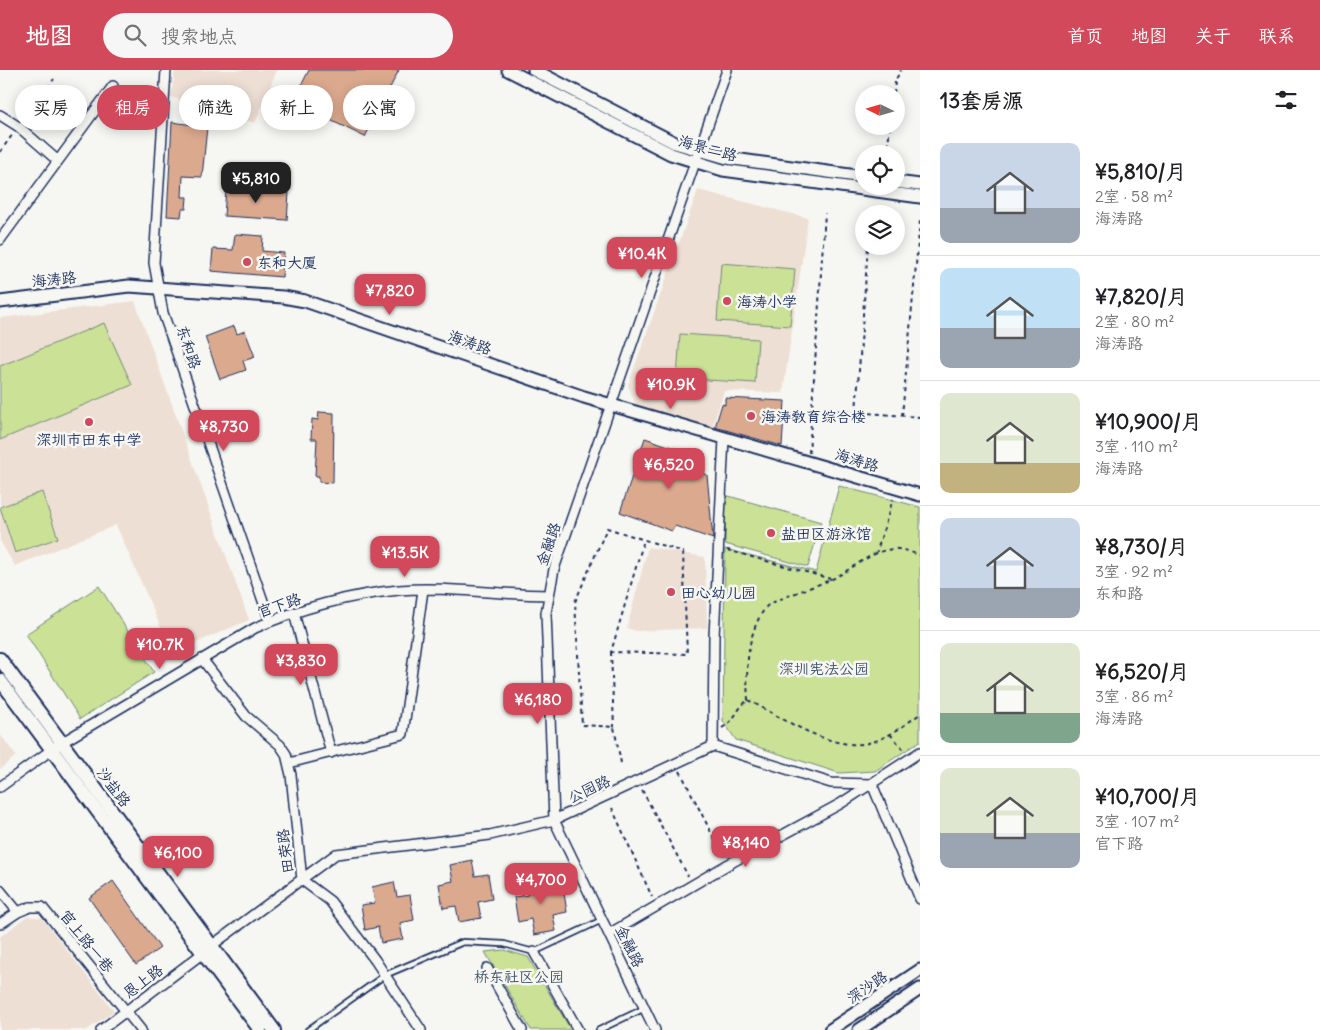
<!DOCTYPE html>
<html lang="zh">
<meta charset="utf-8">
<style>
body{margin:0;font-family:Delius,"LXGW WenKai TC",sans-serif;background:#f6f6f6;color:#202124;height:100vh;display:flex;flex-direction:column;font-size:19px;white-space:nowrap}
*{box-sizing:border-box;margin:0}
p{font-size:16px;color:#757577}
.icon{flex:none;width:28px;height:28px;fill:none;stroke:currentColor;stroke-width:2;stroke-linecap:round;stroke-linejoin:round}
.map{position:relative;flex:1;overflow:hidden}
.panel{display:flex;flex-direction:column;background:#fff;width:400px}
.panel>*{flex:none}
.banner{position:absolute;left:15px;top:15px;width:475px;height:45px;display:flex;gap:10px}
.needle{width:32px;rotate:275deg}
.tools{position:absolute;left:855px;top:15px;display:grid;gap:10px}
.tools a{display:grid;place-items:center;width:50px;height:50px;border-radius:50%;background:#fff;box-shadow:0 2px 12px #0003;font-size:25px}
.price{position:absolute;translate:-50% -42px;padding:0 11px;border-radius:10px;background:#d1495b;color:#fff;font-size:16px;line-height:32px;filter:drop-shadow(0 1px 2px #0008)}
.price::after{content:'';position:absolute;left:50%;top:30px;width:15px;height:11px;margin-left:-8px;background:inherit;clip-path:polygon(0 0,100% 0,50% 100%)}
.price.current{background:#222;color:#fff}
ul{padding:0;list-style:none}
li{display:flex;align-items:center;gap:15px;height:125px;padding:0 20px}
li+li{border-top:1px solid #e0e0e0}
li span{display:grid;place-items:center;flex:none;width:140px;height:100px;border-radius:10px;color:#555}
li>.icon{margin-inline-start:auto}
span .icon{width:60px;height:60px;fill:#fffc;stroke-width:1}
li b{font-size:21px}
h2{display:flex;justify-content:space-between;align-items:center;height:60px;padding:0 20px;font-size:21px}
.chip{padding:0 18px;border-radius:22px;background:#fff;box-shadow:0 2px 12px #0003;font-size:18px;line-height:45px}
.chip.current{background:#d1495b;color:#fff}
header{display:flex;align-items:center;gap:30px;box-sizing:border-box;height:70px;padding:0 25px;background:#d1495b;color:#fff}
header strong{font-size:24px}
nav{display:flex;gap:28px;margin-inline-start:auto;font-size:18px}
.search{width:350px;height:45px;background:#f6f6f6;display:flex;align-items:center;gap:12px;box-sizing:border-box;padding:0 18px;border-radius:28px;color:#757577;font-size:19px}
main{display:flex;flex:1;min-height:0}
.map>svg:first-child{display:block}
.built{fill:#eedfd4}
.green{fill:#cae196;stroke:#72887a}
.building{fill:#dba98e;stroke:#1b2f5e}
.lines{fill:none;stroke-linecap:round;stroke-linejoin:round}
.service-casing{stroke:#1b2f5e;stroke-width:8}
.minor-casing{stroke:#1b2f5e;stroke-width:12}
.tertiary-casing{stroke:#1b2f5e;stroke-width:15}
.secondary-casing{stroke:#1b2f5e;stroke-width:16}
.path{stroke:#1b2f5e;stroke-width:2;stroke-dasharray:4 4;stroke-linecap:butt}
.service{stroke:#f6f6f2;stroke-width:4.5}
.minor{stroke:#f6f6f2;stroke-width:9}
.tertiary{stroke:#f6f6f2;stroke-width:11}
.secondary{stroke:#f6f6f2;stroke-width:12}
.poi-dot{fill:#d1495b;stroke:#f6f6f2;stroke-width:2}
.labels{text-anchor:middle;dominant-baseline:central;stroke-width:5;stroke-linejoin:round;paint-order:stroke}
.street-label{font-size:15px;fill:#1b2f5e;stroke:#f6f6f2}
.poi-label{font-size:15px;fill:#1b2f5e;stroke:#f6f6f2;text-anchor:start}
.park-label{font-size:15px;fill:#3e5369;stroke:#f6f6f2}
</style>
<header>
<strong>地图</strong>
<div class="search"><svg class="icon" aria-label="search" viewBox="0 0 24 24"><circle cx="10" cy="10" r="6"/><path d="M15 15l6 6"/></svg>搜索地点</div>
<nav><a>首页</a><a>地图</a><a>关于</a><a>联系</a></nav>
</header>
<main>
<div class="map">
<svg width="920" height="960" viewBox="0 0 920 960">
<rect width="100%" height="100%" fill="#f6f6f2"/>
<filter id="ink" filterUnits="userSpaceOnUse"><feTurbulence type="fractalNoise" baseFrequency=".02" numOctaves="2"/><feDisplacementMap in="SourceGraphic" scale="10" xChannelSelector="R" yChannelSelector="G"/><feConvolveMatrix kernelMatrix="1 2 1 2 8 2 1 2 1" color-interpolation-filters="sRGB"/></filter>
<g filter="url(#ink)">
<path class="built" d="M175,0H277L255,53L171,27Z
M698,120L808,148L783,323L724,321L712,358L636,336L628,315Z
M135,231L249,550L172,583L116,455L15,496L0,471V248Z
M648,477L705,487L707,558L636,561L627,558Z
M0,664L16,686L0,699Z
M27,846L42,848L114,941L87,960H0V867Z"/>
<path class="green" d="M721,193L795,199L790,256L717,251Z
M104,253L132,315L0,370V296Z
M680,264L758,269L755,313L677,308Z
M839,416L920,437V671L875,701L839,703L736,670L723,651L725,479L816,502Z
M42,422L58,468L15,483L0,437Z
M725,425L821,452L808,497L725,474Z
M99,516L154,602L80,649L26,564Z
M504,880L528,887L571,960H531L485,882Z"/>
<path class="building" d="M309,0H399L365,67L293,32Z
M172,52L207,57L202,107L183,106L182,127H187L186,139H182L181,147L167,146Z
M226,119L289,123L287,150L224,146Z
M235,164L263,166L262,181L284,183L282,207L211,201L213,179L233,180Z
M234,256L237,264L245,261L255,287L243,291L246,300L220,309L205,267Z
M725,328L785,331L782,376L715,357L722,334L725,335Z
M319,342L334,343L333,413L319,412V406H315L317,369H311L312,349L318,350Z
M645,368L698,386L693,400L707,405L713,469L675,456L672,461L620,442Z
M472,790L475,806L488,804L492,829L478,832L481,848L459,852L456,836L443,838L439,814L453,811L450,795Z
M547,804L550,819L563,817L567,842L553,845L556,861L534,865L531,849L518,852L514,827L528,825L525,809Z
M113,811L160,878L136,895L89,828Z
M394,812L397,827L410,825L414,850L400,853L403,869L381,873L378,857L365,860L361,835L375,833L372,817Z"/>
<g class="lines">
<g class="service-casing">
<path id="service" d="M308,960L385,905L463,872L504,874L534,882L602,850
M599,960L645,938"/>
</g>
<g class="minor-casing">
<path id="minor" d="M166,0L154,193L163,243L270,551
M0,45L19,57L58,91
M0,170L113,16
M294,543L331,683
M202,589L246,646L280,675L286,684L291,705L302,810L330,831L375,890L421,960
M713,676L714,566L724,369
M289,693L403,664L423,520
M0,717L61,673L255,558C297,539 353,524 399,520C446,516 500,525 548,525
M0,820L18,842L30,837H42L141,960
M0,854L18,842
M609,864L727,795L840,734L920,682
M211,876L336,784L490,765L554,750L713,676L831,713L872,714L920,829
M534,882L578,960
M487,898L522,960
M101,960L203,883
M655,960L554,750L546,543L554,499L727,0"/>
</g>
<g class="tertiary-casing">
<path id="tertiary" d="M508,0L671,84L723,100L920,127
M534,0L675,73L727,88L864,107
M896,112L920,115
M0,232L129,216L283,227L305,231L584,327L920,425
M830,960L920,900
M859,960L920,919"/>
</g>
<g class="secondary-casing">
<path id="secondary" d="M0,589L274,960
M0,610L260,960"/>
</g>
<path class="path" d="M894,24L895,11L901,0
M24,50L54,9
M0,82L13,64
M887,84L890,56
M813,339L920,347
M856,342L868,176
M902,346L920,151
M809,383L825,143
M727,480L831,509
M876,484L893,429
M611,582L614,657
M748,630C746,599 746,564 766,537C770,531 822,514 832,509C852,500 871,480 894,479C902,478 912,483 920,485
M748,630C779,646 826,678 862,674C883,672 903,656 920,644
M722,658C736,650 736,639 748,630
M890,664L905,681
M621,693L614,657L582,655L575,532L607,458L683,482L687,584L611,582L644,470
M680,701L723,786
M642,720L688,806
M612,738L652,827"/>
<use href="#service" class="service"/>
<use href="#minor" class="minor"/>
<use href="#tertiary" class="tertiary"/>
<use href="#secondary" class="secondary"/>
</g>
</g>
<g class="poi-dot">
<circle cx="247" cy="192" r="5"/>
<circle cx="727" cy="231" r="5"/>
<circle cx="751" cy="346" r="5"/>
<circle cx="89" cy="352" r="5"/>
<circle cx="771" cy="463" r="5"/>
<circle cx="671" cy="522" r="5"/>
</g>
<g class="labels">
<g class="street-label">
<text transform="translate(708 78) rotate(15)">海景二路</text>
<text transform="translate(54 209) rotate(-6)">海涛路</text>
<text transform="translate(470 272) rotate(19)">海涛路</text>
<text transform="translate(189 277) rotate(71)">东和路</text>
<text transform="translate(857 390) rotate(17)">海涛路</text>
<text transform="translate(548 474) rotate(-71)">金融路</text>
<text transform="translate(279 535) rotate(-19)">官下路</text>
<text transform="translate(114 717) rotate(53)">沙盐路</text>
<text transform="translate(589 719) rotate(-25)">公园路</text>
<text transform="translate(285 781) rotate(-97)">田荣路</text>
<text transform="translate(87 871) rotate(51)">官上路一巷</text>
<text transform="translate(630 876) rotate(64)">金融路</text>
<text transform="translate(143 911) rotate(-37)">恩上路</text>
<text transform="translate(867 917) rotate(-34)">深沙路</text>
</g>
<g class="poi-label">
<text x="257" y="192">东和大厦</text>
<text x="737" y="231">海涛小学</text>
<text x="761" y="346">海涛教育综合楼</text>
<text x="89" y="369" text-anchor="middle">深圳市田东中学</text>
<text x="781" y="463">盐田区游泳馆</text>
<text x="681" y="522">田心幼儿园</text>
</g>
<g class="park-label">
<text x="824" y="598">深圳宪法公园</text>
<text x="519" y="906">桥东社区公园</text>
</g>
</g>
</svg>
<div class="tools">
<a><svg class="needle" viewBox="-14 -14 28 28"><path d="M0-13l5 13h-10z" fill="#e53935"/><path d="M0 13l5-13h-10z" fill="#757577"/></svg></a>
<a><svg class="icon" aria-label="locate" viewBox="0 0 24 24"><circle cx="12" cy="12" r="6"/><path d="M12 2v4M12 18v4M2 12h4M18 12h4"/></svg></a>
<a><svg class="icon" aria-label="layers" viewBox="0 0 24 24"><path d="M12 4l9 5-9 5-9-5zM3 14l9 5 9-5"/></svg></a>
</div>
<b class="price current" style="left:256px;top:134px">¥5,810</b>
<b class="price" style="left:642px;top:209px">¥10.4K</b>
<b class="price" style="left:390px;top:246px">¥7,820</b>
<b class="price" style="left:671px;top:340px">¥10.9K</b>
<b class="price" style="left:224px;top:382px">¥8,730</b>
<b class="price" style="left:669px;top:420px">¥6,520</b>
<b class="price" style="left:405px;top:508px">¥13.5K</b>
<b class="price" style="left:160px;top:600px">¥10.7K</b>
<b class="price" style="left:301px;top:616px">¥3,830</b>
<b class="price" style="left:538px;top:655px">¥6,180</b>
<b class="price" style="left:746px;top:798px">¥8,140</b>
<b class="price" style="left:178px;top:808px">¥6,100</b>
<b class="price" style="left:541px;top:835px">¥4,700</b>
<div class="banner">
<a class="chip">买房</a>
<a class="chip current">租房</a>
<a class="chip">筛选</a>
<a class="chip">新上</a>
<a class="chip">公寓</a>
</div>
</div>
<section class="panel">
<h2>13套房源<svg class="icon" aria-label="filters" viewBox="0 0 24 24"><path d="M4 7h16M4 17h16"/><circle cx="9" cy="7" r="2"/><circle cx="15" cy="17" r="2"/></svg></h2>
<ul>
<li><span style="background:linear-gradient(#c9d6e8 65%,#9aa5b1 0)"><svg class="icon" aria-label="home" viewBox="0 0 24 24"><path d="M3 11l9-7 9 7M6 9v11h12V9"/></svg></span><div><b>¥5,810/月</b><p>2室 · 58 m²</p><p>海涛路</p></div></li>
<li><span style="background:linear-gradient(#bfe0f5 60%,#9aa5b1 0)"><svg class="icon" aria-label="home" viewBox="0 0 24 24"><path d="M3 11l9-7 9 7M6 9v11h12V9"/></svg></span><div><b>¥7,820/月</b><p>2室 · 80 m²</p><p>海涛路</p></div></li>
<li><span style="background:linear-gradient(#dfe7d0 70%,#c2b280 0)"><svg class="icon" aria-label="home" viewBox="0 0 24 24"><path d="M3 11l9-7 9 7M6 9v11h12V9"/></svg></span><div><b>¥10,900/月</b><p>3室 · 110 m²</p><p>海涛路</p></div></li>
<li><span style="background:linear-gradient(#c9d6e8 70%,#9aa5b1 0)"><svg class="icon" aria-label="home" viewBox="0 0 24 24"><path d="M3 11l9-7 9 7M6 9v11h12V9"/></svg></span><div><b>¥8,730/月</b><p>3室 · 92 m²</p><p>东和路</p></div></li>
<li><span style="background:linear-gradient(#dfe7d0 70%,#7fa58c 0)"><svg class="icon" aria-label="home" viewBox="0 0 24 24"><path d="M3 11l9-7 9 7M6 9v11h12V9"/></svg></span><div><b>¥6,520/月</b><p>3室 · 86 m²</p><p>海涛路</p></div></li>
<li><span style="background:linear-gradient(#dfe7d0 65%,#9aa5b1 0)"><svg class="icon" aria-label="home" viewBox="0 0 24 24"><path d="M3 11l9-7 9 7M6 9v11h12V9"/></svg></span><div><b>¥10,700/月</b><p>3室 · 107 m²</p><p>官下路</p></div></li>
</ul>
</section>
</main>
